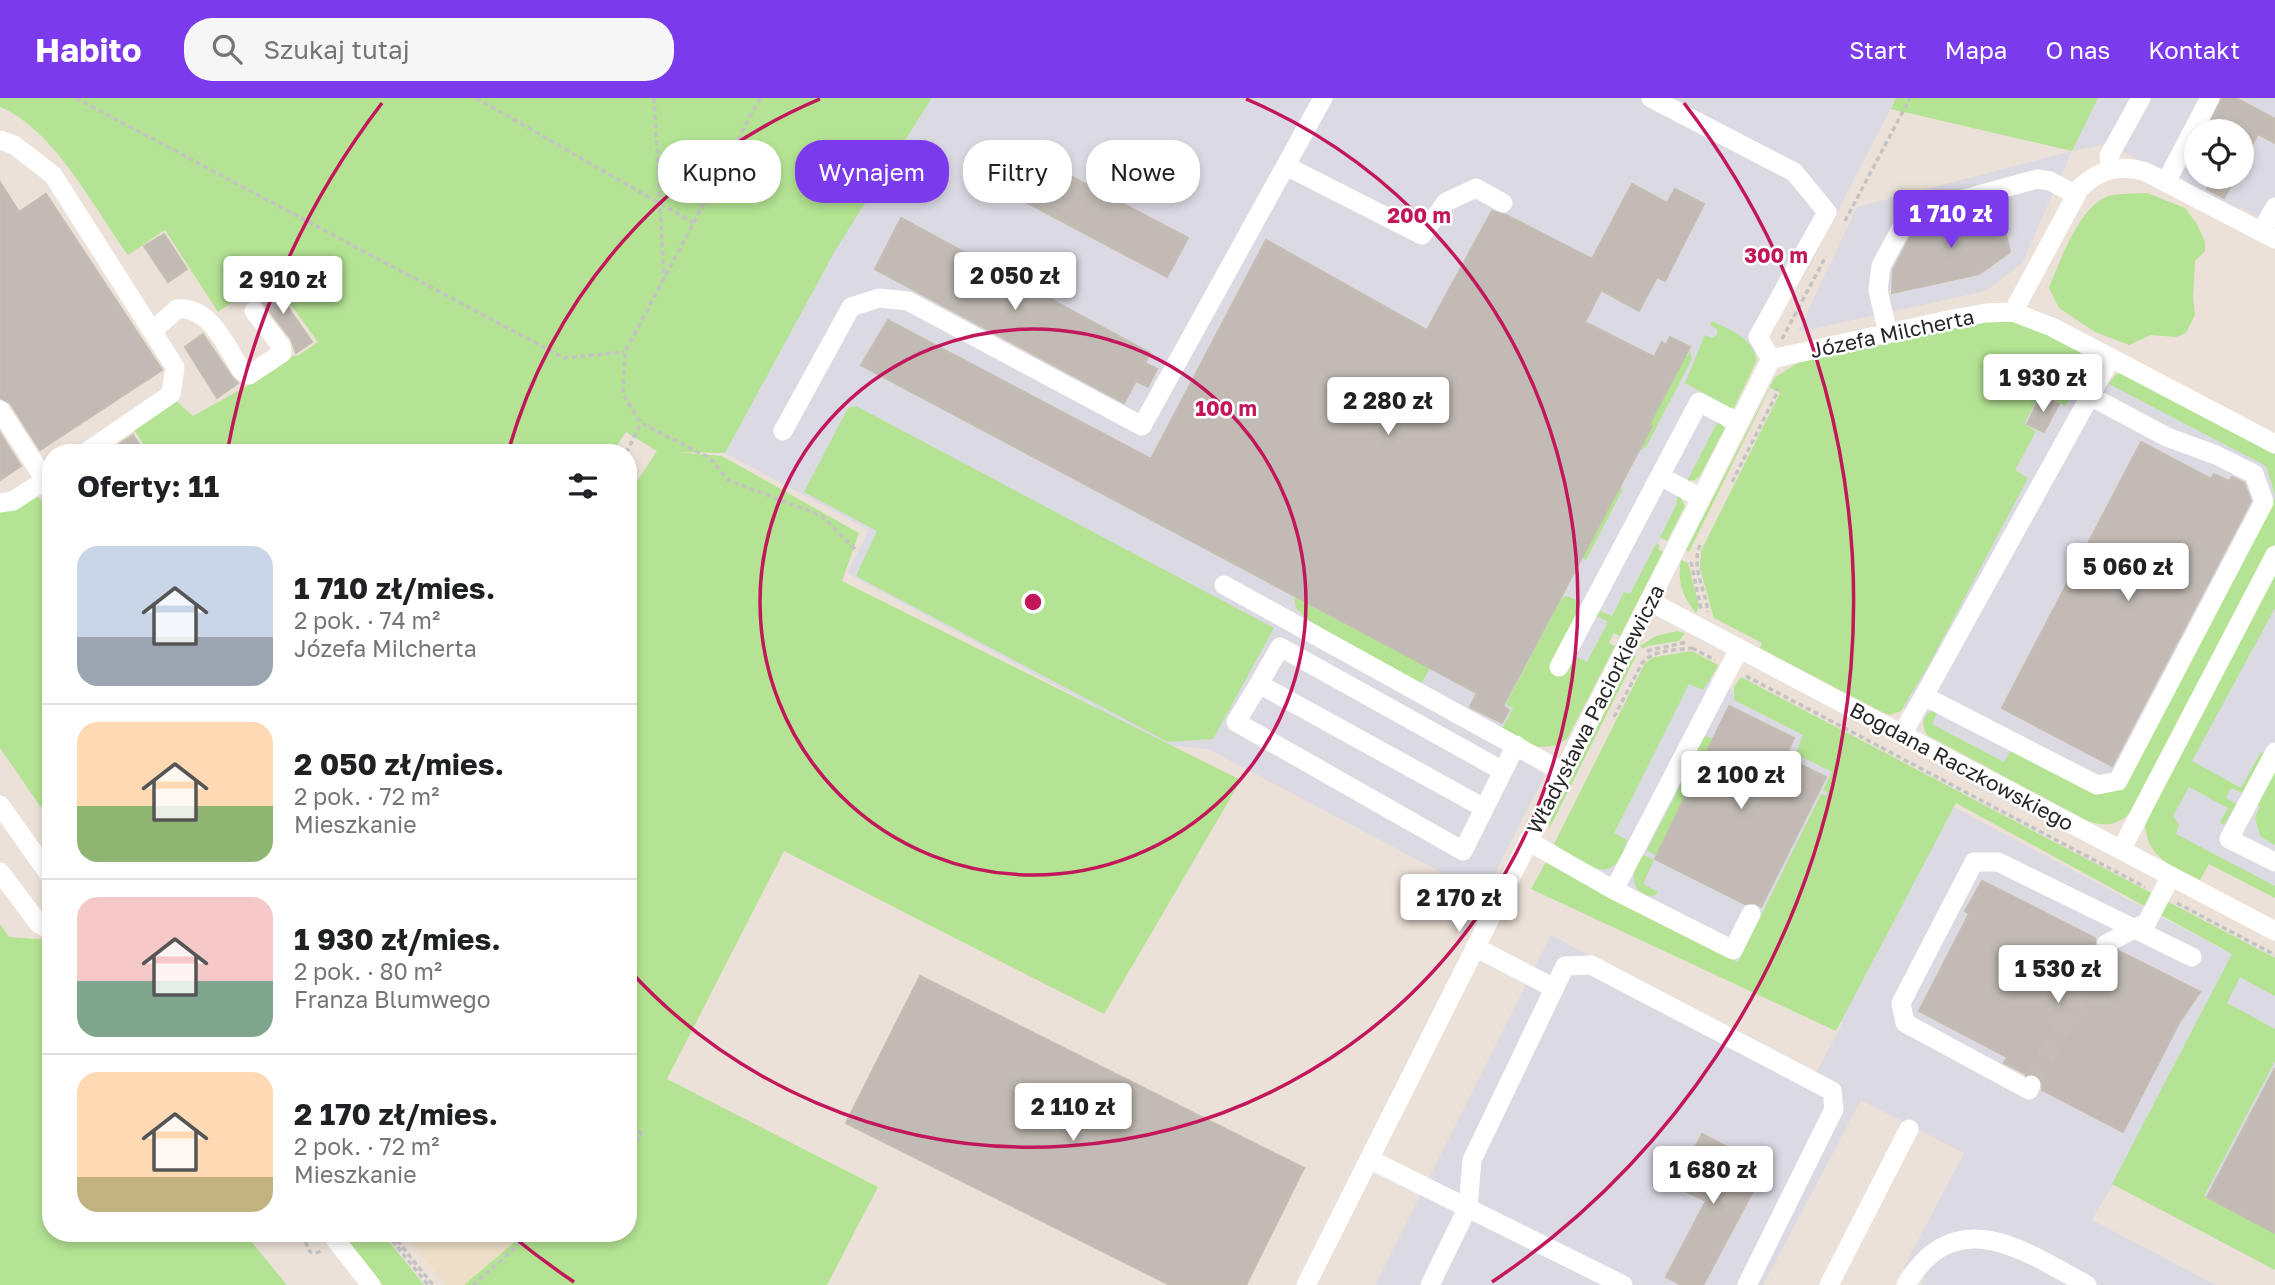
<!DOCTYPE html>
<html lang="pl">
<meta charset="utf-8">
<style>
body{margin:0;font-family:"Golos Text",sans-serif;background:#f6f6f6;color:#202124;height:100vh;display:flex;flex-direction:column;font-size:26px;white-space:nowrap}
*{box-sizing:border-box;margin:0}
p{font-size:23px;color:#757577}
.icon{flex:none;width:38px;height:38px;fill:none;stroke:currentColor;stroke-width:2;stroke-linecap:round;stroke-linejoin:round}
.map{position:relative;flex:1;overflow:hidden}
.details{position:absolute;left:42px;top:346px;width:595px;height:798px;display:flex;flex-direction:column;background:#fff;border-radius:28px;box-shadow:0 4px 10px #0003}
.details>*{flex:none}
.banner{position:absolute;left:658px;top:42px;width:665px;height:63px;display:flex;gap:14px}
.buttons{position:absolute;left:2184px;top:21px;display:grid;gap:14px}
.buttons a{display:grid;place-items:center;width:70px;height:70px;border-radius:50%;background:#fff;box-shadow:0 4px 10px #0003;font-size:35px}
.price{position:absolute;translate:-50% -60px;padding:0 16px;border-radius:7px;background:#fff;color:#222;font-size:23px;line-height:46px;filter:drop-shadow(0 2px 4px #0008)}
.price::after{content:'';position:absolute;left:50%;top:42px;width:21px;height:16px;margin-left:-10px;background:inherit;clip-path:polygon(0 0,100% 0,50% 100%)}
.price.current{background:#7c3aed;color:#fff}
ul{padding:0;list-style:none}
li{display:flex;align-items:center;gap:21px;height:175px;padding:0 35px}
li+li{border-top:2px solid #e0e0e0}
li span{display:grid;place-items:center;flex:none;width:196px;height:140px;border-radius:21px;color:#555}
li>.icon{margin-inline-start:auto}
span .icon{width:84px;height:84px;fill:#fffc;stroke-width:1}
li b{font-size:30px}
h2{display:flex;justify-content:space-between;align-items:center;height:84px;padding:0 35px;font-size:30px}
.tag{padding:0 24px;border-radius:28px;background:#fff;box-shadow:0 4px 10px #0003;font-size:24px;line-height:63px}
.tag.current{background:#7c3aed;color:#fff}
header{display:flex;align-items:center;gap:42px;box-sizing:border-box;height:98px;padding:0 35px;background:#7c3aed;color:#fff}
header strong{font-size:33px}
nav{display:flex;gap:38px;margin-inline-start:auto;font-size:24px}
.search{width:490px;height:63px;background:#f6f6f6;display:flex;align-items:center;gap:18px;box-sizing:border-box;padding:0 24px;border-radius:28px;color:#757577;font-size:26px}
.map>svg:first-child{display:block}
.industrial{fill:#dbd9e2;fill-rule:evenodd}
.education{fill:#eddec7}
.green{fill:#b4e393}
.building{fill:#c2bbb5;stroke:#c5bdb2;stroke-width:2}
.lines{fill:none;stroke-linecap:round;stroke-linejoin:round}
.minor-tunnel{stroke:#c4bcb5;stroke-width:19;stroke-dasharray:19 10;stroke-linecap:butt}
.path{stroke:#c3c3c3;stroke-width:3.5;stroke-dasharray:5 3.5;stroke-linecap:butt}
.minor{stroke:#fff;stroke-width:19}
.ring{fill:none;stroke:#c2185b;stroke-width:3.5}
.labels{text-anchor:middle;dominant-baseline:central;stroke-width:5;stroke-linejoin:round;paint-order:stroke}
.street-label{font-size:21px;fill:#272727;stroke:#fff}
.centre{fill:#c2185b;stroke:#fff;stroke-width:3.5}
.ring-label{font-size:21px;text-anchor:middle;font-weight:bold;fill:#c2185b;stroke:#fff;stroke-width:5;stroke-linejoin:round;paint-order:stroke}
</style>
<header>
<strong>Habito</strong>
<div class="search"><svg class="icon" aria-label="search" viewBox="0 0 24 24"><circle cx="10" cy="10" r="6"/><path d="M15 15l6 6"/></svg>Szukaj tutaj</div>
<nav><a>Start</a><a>Mapa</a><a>O nas</a><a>Kontakt</a></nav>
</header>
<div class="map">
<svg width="2275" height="1187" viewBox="0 0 2275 1187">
<rect width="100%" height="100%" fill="#ebe1d8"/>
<path class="industrial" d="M932,0H1896L1806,175L1752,260L1558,644L1497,646L1545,677L1484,797L1208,651L1166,647L847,475L869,432L725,355L762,261Z
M2098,0H2275V128L2240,109L2237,114L2108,46L2072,53L2022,165L1986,193L1798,234L1857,109L2072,53ZM2196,33H2242V79H2196Z
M2037,241L2275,367V424L2091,710L1719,513Z
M2275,495V796L2170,741L2162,711Z
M1701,576L2275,879V1172L2113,1086L2092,1122L2216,1187H1921L1925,1180L1904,1169L1964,1055L1861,1002L1763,1187H1375L1551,837L1814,978L1843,925L1663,832L1570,798L1677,583Z"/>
<path class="education" d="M405,1136H524L464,1187H446Z"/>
<path class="green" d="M0,0H932L836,151L725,355L675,354L722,358L859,435L842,483L1241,682L1104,916L784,753L667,981L878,1089L827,1187H464L524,1136H628V1046L633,1042L628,1036V397L657,353L626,334L612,355H149L133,330L176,303L193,318L256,283L290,259L299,257L318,244L270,178L218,214L165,132L128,157C95,111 53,30 0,9Z
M1896,0H2098L2072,53L1891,11Z
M2147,95L2185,110L2197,126L2205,144V153L2195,163L2193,199L2195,217L2186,235L2176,239L2151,237L2129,247L2095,234L2059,210L2049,190C2060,163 2079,109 2108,98C2119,95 2136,96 2147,95Z
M1712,223C1732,233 1751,239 1757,262L1734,310H1730L1685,285L1705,237L1712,240L1717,237V231L1710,227Z
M2010,223L2033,228L2094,261L2092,274L2077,287L2065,308L2040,295L2024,326L2036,333L2015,372L2028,380L1931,563L1901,613L1890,617L1882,614L1760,550L1762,545L1714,520L1700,471L1701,453L1780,295L1770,290L1689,454L1686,452L1775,279L1799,264L1982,224Z
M1690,252L1692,261L1646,349L1639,353L1651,328L1649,327L1686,257L1688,258Z
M2124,275L2275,356V397L2266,368L2109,286L2116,276Z
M856,308L1274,530L1213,641L1168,644L856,478L877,433L804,394L848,310Z
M1718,323L1725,330L1700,378L1695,382L1687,383Z
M1621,386L1622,393L1586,462L1582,460Z
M28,388L51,413V724L0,650V410Z
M1679,397L1685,408L1667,443L1660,439L1677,406L1676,403Z
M2275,400V446L2145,696C2130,717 2117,734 2088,723L1927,637C1920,626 1923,617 1934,612L1937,615L1932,626L2004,664L2011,652L2096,697L2123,691Z
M1656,446L1660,447L1658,451L1663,454L1620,538L1614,535L1609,545L1615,548L1567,641L1554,648L1539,649L1531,648L1502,631L1513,610L1506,606L1561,501L1567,498L1581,504L1578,510L1581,512L1574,558L1587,564L1608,524L1597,518L1600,513L1612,518L1624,494L1630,496Z
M1681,462L1688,465L1699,508L1696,515C1682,498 1677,484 1681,462Z
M2275,468V510L2192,663L2241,690L2261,654L2264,655L2242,695L2231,690L2226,700L2236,706L2224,727L2220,724L2228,710L2189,689L2173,718L2179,726L2176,736L2275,788V800L2209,766L2200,782C2170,766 2144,760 2145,720Z
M1294,499L1430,570L1421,586L1308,522L1296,510Z
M1677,533L1685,535L1679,543L1647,548L1643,551L1640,548L1656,538Z
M1692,553L1718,567L1717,570L1703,592L1689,586L1614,735L1627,742C1619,769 1609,780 1583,764C1573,758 1563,753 1554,746L1645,565L1654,559Z
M1633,557L1636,558L1549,731L1550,721Z
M1741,579L2275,860V898L2240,879L2227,905L2275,931V963L2204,1098L2275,1135V1172L2112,1086L2232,856L1956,705L1836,933L1531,791L1546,764L1607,798L1738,864L1821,696L1826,698L1828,695L1823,692L1832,674L1796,656L1803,637L1734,602V589Z
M1706,638L1713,641V644L1697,676L1688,670L1704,639Z
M2275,670V747L2260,738L2255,719L2260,709L2256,706Z
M1683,682L1692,686L1656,758L1647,752Z
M1641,756L1654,762L1643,786L1658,794L1654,798L1645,797C1628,787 1634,772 1641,756Z
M0,826L9,839L51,842V1136H245L287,1187H0Z
M347,1136H383L424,1187H383L344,1138Z"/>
<path class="building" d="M2222,0H2236L2275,21V45L2258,36L2242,65V33H2206Z
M1040,62L1188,140L1167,179L1020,101Z
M2213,79H2236L2224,100L2207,91Z
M0,84L19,114L46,96L162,272L40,352L10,305L0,300Z
M1632,86L1667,105L1675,91L1704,106L1665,183L1657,179L1639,213L1601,192L1585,224L1654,259L1662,244L1666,247L1670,239L1690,249L1649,327L1652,328L1503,608L1509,612L1502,625L1470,609L1477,595L861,267L888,222L1151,361L1266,142L1427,232L1492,113L1506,117L1592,161Z
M2000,109L2010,154L1979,176L1892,195L1893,172L1917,126Z
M901,120L1150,255L1145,265L1157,271L1148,289L1136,283L1124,305L875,171Z
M164,136L187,171L168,184L144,148Z
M270,183L312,244L296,255L291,241L254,193Z
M203,236L232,279L238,285L217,300L185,249Z
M2041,297L2059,306L2044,334L2027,326Z
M0,335L21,368L0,382Z
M133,337L145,355H106Z
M2141,344L2211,381L2214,376L2229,383L2232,379L2244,385L2251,403L2112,668L2002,610Z
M1729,608L1794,640L1785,659L1826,679L1761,809L1756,805L1745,806L1655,761Z
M1982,783L2095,840V851L2100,857L2106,858L2119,853L2200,894L2179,925L2123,1034L2042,992L2043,985L2036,976H2026L2004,965L2007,959L1919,913L1969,816L1965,813Z
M920,878L1304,1070L1246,1187H1170L846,1025Z
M2275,970V1135L2207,1099Z
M1702,1036L1766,1069L1703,1187H1682L1666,1179L1706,1103L1675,1088Z"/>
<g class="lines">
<path class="minor-tunnel" d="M2031,987L2106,846"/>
<path class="path" d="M76,0L564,260L624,254
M476,0L694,125
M654,0L664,180
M760,0L625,254L623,296L641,325L710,360L728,382L822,418L856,452
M1845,123L1910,0
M1782,241L1826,158
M626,355L641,325
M1732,384L1777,295V290
M1700,447C1691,471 1705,490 1708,514
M1691,464L1701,511
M1692,550L1715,562
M1647,553L1687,544
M1746,578L2145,789
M1614,619L1642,565C1654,551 1674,553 1692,550L1693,547
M2177,805L2275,857
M628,1020L642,1037L628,1050
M302,1136L310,1154L316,1155L321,1153
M387,1136L428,1187
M392,1136L433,1187
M473,1187L531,1136"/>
<path class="minor" d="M1651,0L1794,74L1827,114L1758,239L1771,261
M0,42L14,47L53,77L175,269L171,296L85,355
M1286,68L1422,137L1446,104L1476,90L1503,105
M2111,71L2109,58L2141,0
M2166,84L2210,0
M2261,134L2275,109
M2013,214L2080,90C2100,71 2120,66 2146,74L2275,141
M152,233L177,211C210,207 227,250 242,273L249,277L282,255L281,248L254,213
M1888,236L1878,192L1881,168L1909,116L2037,81L2050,83L2076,97
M1771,261L1953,221L1986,215L2013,214L2052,229L2275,346
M2090,298L2111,260
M0,312L45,382L51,379
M783,333L851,209L879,200L908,203L1142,328L1323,0
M1660,378L1701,400
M0,405L13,403L45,382L50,392
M1224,487L1563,674
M1649,503L2275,833
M1559,569L1699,304L1739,325
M1259,586L1280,549L1503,673
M1902,636L1924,598L2097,687L2118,683L2264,404L2254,376L2216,357L2167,339L2090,298L1924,598
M2275,654L2229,741L2275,764
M0,707L51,779
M1484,710L1259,586L1236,624L1463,753L1516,647
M1528,743L1614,792L1733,852L1751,816
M2121,752L2275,457
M0,774L39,826L51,832
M1614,792L1739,551
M2106,846L2147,824L2171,778
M1475,849L1554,890
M2031,987L2029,992L1905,925L1901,905L1974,764H1998L2192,859
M1369,1061L1623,1187
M331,1136L371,1187
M1306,1187L1771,261
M1430,1187L1468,1109L1472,1062L1565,868L1591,867L1832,993L1834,1011L1747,1187
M1829,1187L1909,1031
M1906,1187C1955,1103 2025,1153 2087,1187"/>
</g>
<g class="ring">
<circle cx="1033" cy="504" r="273"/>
<path d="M508 354A546 546 0 0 1 820 1M1246 1A546 546 0 1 1 630 873"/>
<path d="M574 1184A820 820 0 0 1 511 1137M227 355A820 820 0 0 1 382 5M1684 5A820 820 0 0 1 1492 1184"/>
</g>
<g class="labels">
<g class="street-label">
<text transform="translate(1892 235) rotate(-12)">Józefa Milcherta</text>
<text transform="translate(1595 611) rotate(-63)">Władysława Paciorkiewicza</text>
<text transform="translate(1962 668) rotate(28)">Bogdana Raczkowskiego</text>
</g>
</g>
<circle cx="1033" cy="504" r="10" class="centre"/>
<g class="ring-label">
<text x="1419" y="125">200 m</text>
<text x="1776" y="165">300 m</text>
<text x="1226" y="318">100 m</text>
</g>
</svg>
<div class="buttons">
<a><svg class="icon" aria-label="locate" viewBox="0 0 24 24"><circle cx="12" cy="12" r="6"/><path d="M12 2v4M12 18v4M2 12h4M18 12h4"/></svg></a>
</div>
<b class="price current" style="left:1951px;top:152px">1 710 zł</b>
<b class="price" style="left:1015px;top:214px">2 050 zł</b>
<b class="price" style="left:283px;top:218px">2 910 zł</b>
<b class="price" style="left:2043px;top:316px">1 930 zł</b>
<b class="price" style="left:1388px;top:339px">2 280 zł</b>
<b class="price" style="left:2128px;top:505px">5 060 zł</b>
<b class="price" style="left:1741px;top:713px">2 100 zł</b>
<b class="price" style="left:1459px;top:836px">2 170 zł</b>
<b class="price" style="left:2058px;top:907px">1 530 zł</b>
<b class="price" style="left:1073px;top:1045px">2 110 zł</b>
<b class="price" style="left:1713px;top:1108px">1 680 zł</b>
<div class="banner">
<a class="tag">Kupno</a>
<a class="tag current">Wynajem</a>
<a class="tag">Filtry</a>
<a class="tag">Nowe</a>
</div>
<section class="details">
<h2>Oferty: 11<svg class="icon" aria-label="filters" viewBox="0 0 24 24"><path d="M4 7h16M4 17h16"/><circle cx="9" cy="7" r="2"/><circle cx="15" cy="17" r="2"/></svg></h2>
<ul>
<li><span style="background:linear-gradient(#c9d6e8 65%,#9aa5b1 0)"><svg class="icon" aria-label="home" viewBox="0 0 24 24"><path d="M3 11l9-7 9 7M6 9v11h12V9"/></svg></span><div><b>1 710 zł/mies.</b><p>2 pok. · 74 m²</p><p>Józefa Milcherta</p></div></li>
<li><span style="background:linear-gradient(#ffd9b3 60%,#8fb573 0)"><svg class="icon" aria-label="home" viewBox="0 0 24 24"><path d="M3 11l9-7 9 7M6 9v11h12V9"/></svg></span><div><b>2 050 zł/mies.</b><p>2 pok. · 72 m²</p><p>Mieszkanie</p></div></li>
<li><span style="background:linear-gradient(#f6c9c9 60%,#7fa58c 0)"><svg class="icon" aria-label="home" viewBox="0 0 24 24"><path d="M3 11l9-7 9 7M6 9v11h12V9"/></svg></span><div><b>1 930 zł/mies.</b><p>2 pok. · 80 m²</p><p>Franza Blumwego</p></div></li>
<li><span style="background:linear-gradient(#ffd9b3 75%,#c2b280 0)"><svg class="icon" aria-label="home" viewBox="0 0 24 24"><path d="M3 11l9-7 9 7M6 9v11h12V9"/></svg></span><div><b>2 170 zł/mies.</b><p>2 pok. · 72 m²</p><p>Mieszkanie</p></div></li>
</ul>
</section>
</div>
